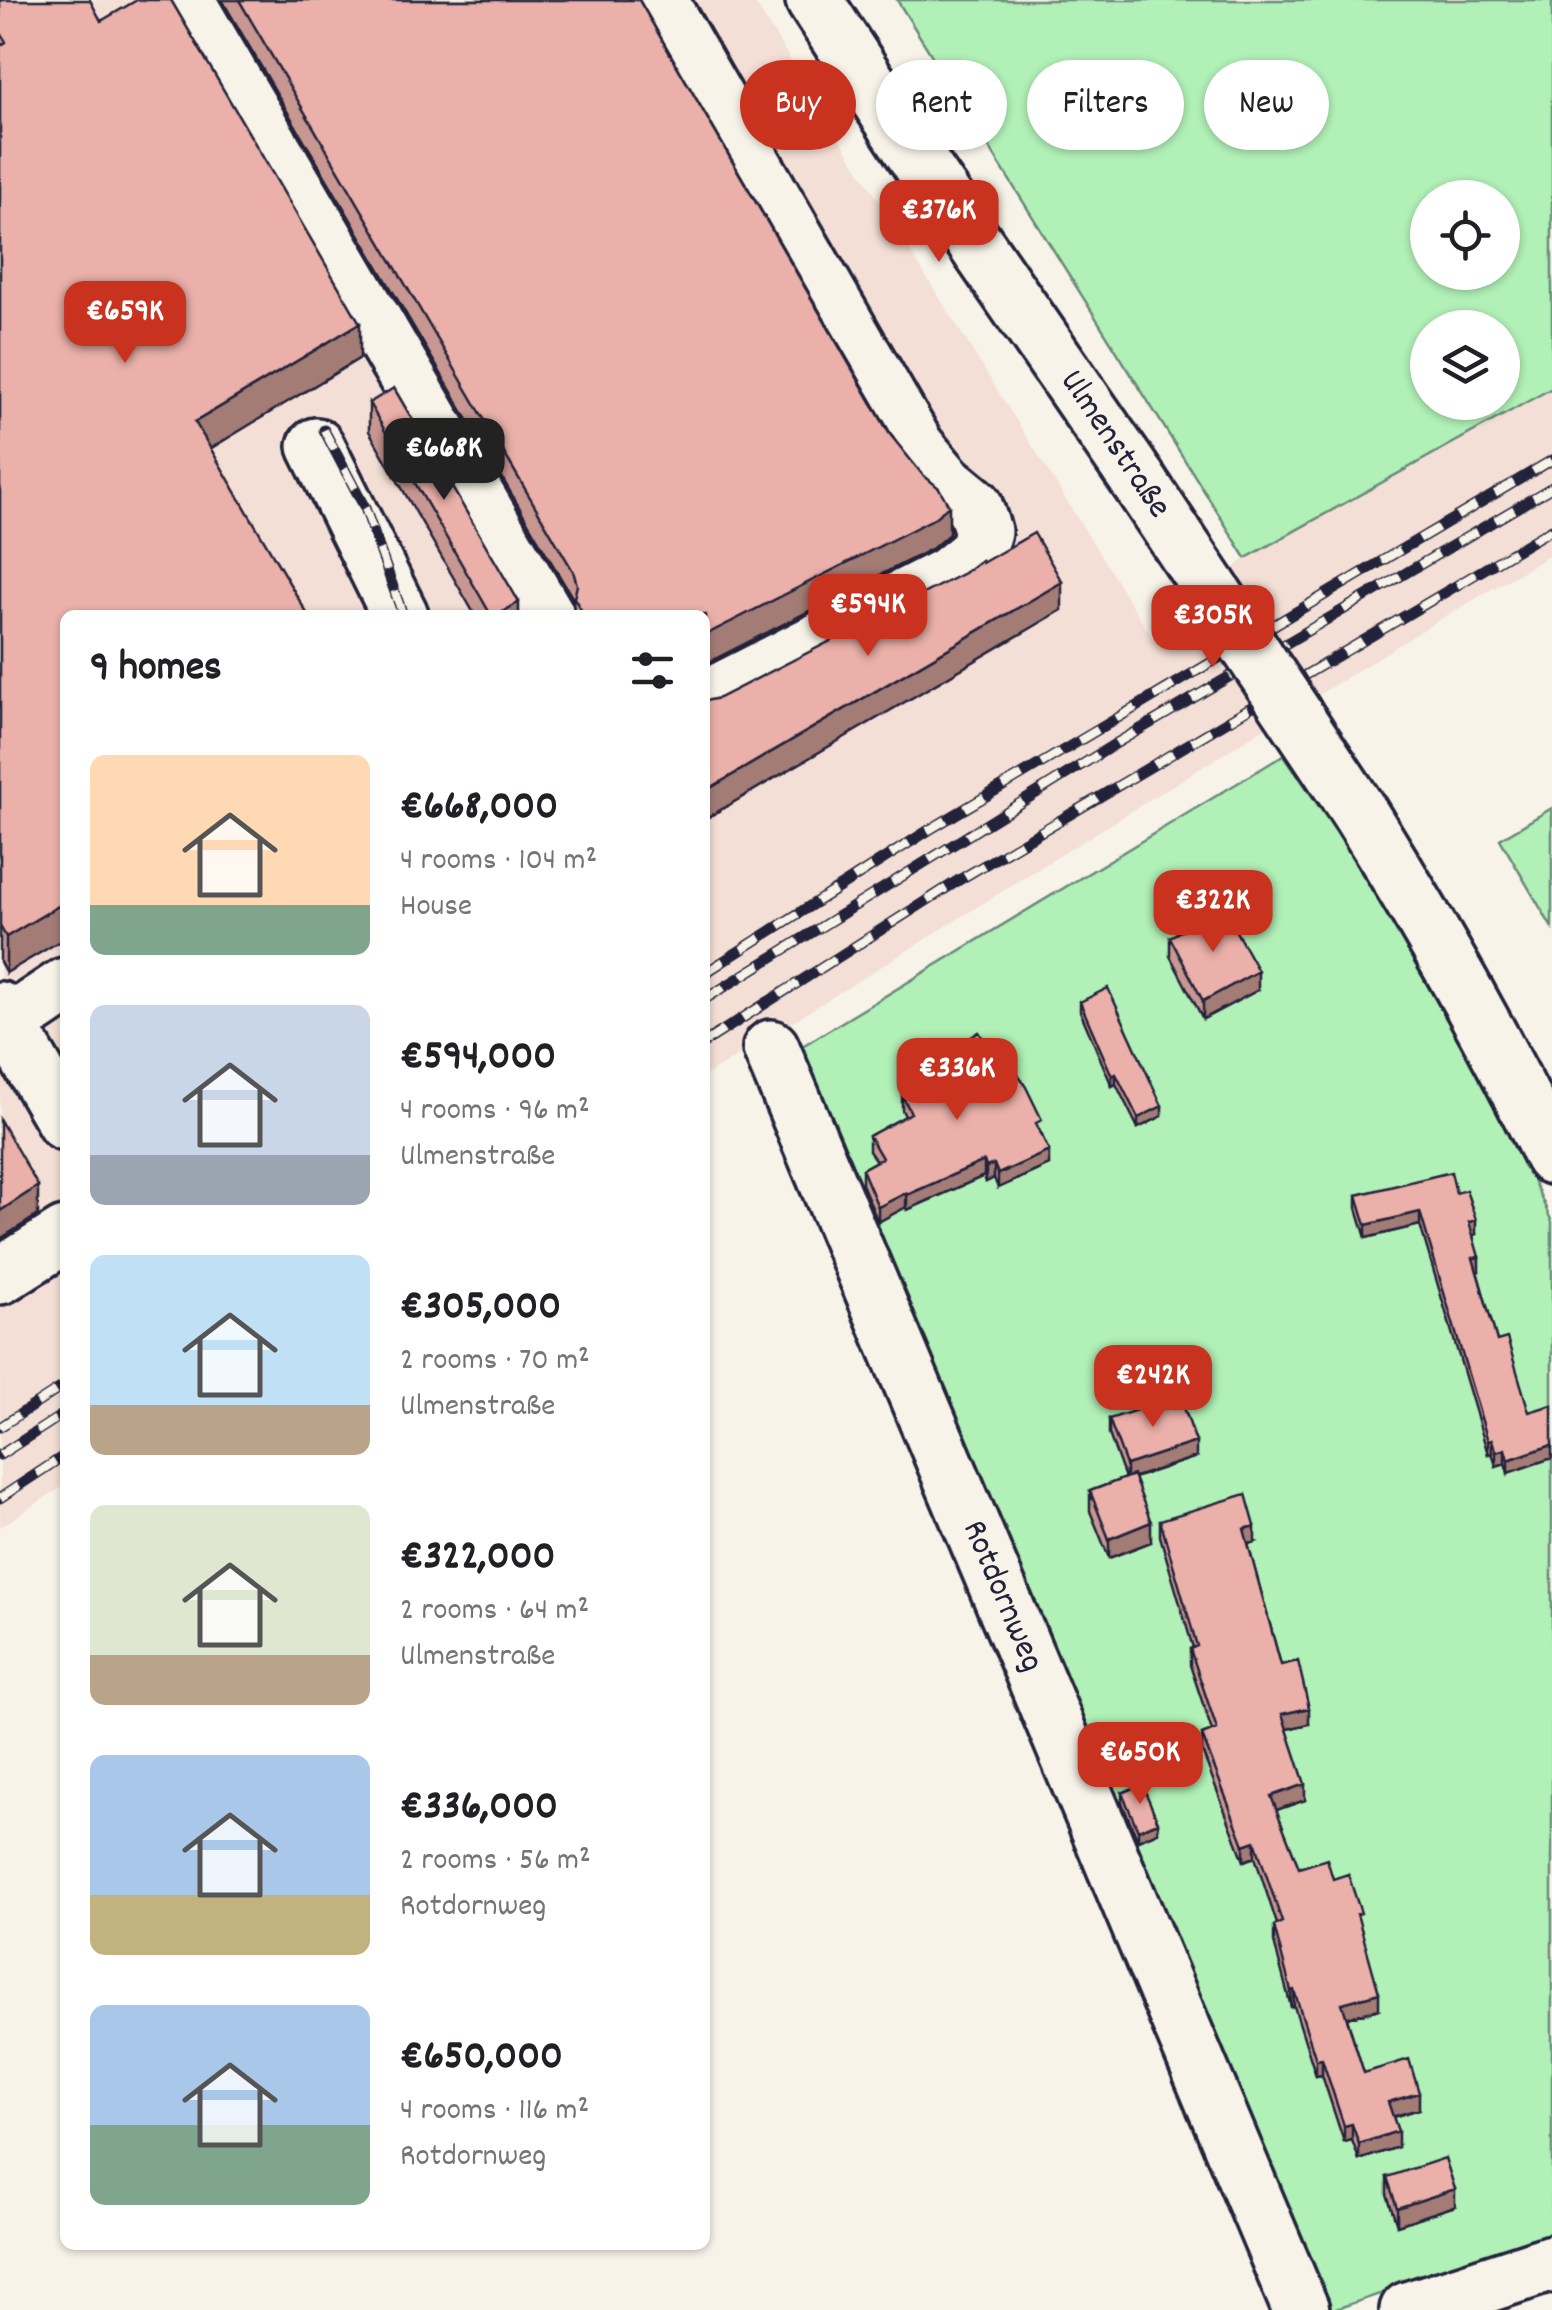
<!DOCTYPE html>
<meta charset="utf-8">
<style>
body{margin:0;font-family:Dekko,sans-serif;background:#f2f2f2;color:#202124;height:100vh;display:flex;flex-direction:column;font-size:38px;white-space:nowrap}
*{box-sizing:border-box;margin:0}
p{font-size:32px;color:#757577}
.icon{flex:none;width:55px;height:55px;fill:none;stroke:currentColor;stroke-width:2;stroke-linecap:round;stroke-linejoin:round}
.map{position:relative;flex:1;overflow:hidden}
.sheet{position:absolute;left:60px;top:610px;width:650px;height:1640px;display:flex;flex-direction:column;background:#fff;border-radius:15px;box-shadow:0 2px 8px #0004}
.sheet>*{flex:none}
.banner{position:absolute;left:740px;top:60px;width:660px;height:90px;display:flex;gap:20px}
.fabs{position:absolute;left:1410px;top:180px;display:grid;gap:20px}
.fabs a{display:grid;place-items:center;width:110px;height:110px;border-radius:50%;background:#fff;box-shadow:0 2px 8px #0004;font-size:50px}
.price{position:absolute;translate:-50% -85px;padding:0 22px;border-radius:20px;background:#c8321e;color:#fff;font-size:32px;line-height:65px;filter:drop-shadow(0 2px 5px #0008)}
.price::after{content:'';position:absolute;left:50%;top:60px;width:30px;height:22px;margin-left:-15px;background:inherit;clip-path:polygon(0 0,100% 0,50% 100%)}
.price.active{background:#222;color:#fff}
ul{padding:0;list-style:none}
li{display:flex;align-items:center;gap:30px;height:250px;padding:0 30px}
li span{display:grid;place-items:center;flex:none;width:280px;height:200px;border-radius:15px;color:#555}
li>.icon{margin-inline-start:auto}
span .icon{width:120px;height:120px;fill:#fffc;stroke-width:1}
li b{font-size:42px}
h2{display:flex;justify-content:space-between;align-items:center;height:120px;padding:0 30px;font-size:42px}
.chip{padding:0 35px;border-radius:45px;background:#fff;box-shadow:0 2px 8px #0004;font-size:35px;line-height:90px}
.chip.active{background:#c8321e;color:#fff}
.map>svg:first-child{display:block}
.built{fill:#f3dfd5}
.green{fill:#b1f0b7;stroke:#6a8979;stroke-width:2.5;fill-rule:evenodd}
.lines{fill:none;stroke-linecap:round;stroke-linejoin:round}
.minor-casing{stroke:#22223b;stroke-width:62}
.minor{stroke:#f7f3e8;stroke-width:55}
.rail-casing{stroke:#22223b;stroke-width:11}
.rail{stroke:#f7f3e8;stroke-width:8;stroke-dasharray:22;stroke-linecap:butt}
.minor-bridge-casing{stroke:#22223b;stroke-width:62;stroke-linecap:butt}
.minor-bridge{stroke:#f7f3e8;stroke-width:55}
.wall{fill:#c99791;stroke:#22223b;stroke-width:2.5}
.shaded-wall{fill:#a47b76;stroke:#22223b;stroke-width:2.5}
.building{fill:#eab0a9;stroke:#22223b;stroke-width:2.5}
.labels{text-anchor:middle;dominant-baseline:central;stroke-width:9;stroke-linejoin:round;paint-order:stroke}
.street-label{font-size:35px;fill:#22223b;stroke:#f7f3e8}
</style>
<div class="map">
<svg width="1552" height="2310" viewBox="0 0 1552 2310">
<rect width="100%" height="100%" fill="#f7f3e8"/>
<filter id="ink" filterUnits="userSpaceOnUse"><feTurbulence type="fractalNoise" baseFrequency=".01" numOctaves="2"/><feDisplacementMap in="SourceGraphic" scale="20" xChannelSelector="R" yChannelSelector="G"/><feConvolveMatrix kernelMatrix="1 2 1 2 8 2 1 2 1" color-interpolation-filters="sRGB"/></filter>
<g filter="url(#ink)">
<path class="built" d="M0,0H753L1153,639L1246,558L1552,388V554L1434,623L705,1076V615H65V1485L0,1527Z"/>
<path class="green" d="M897,0H1552V388L1246,558ZM1428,198H1502V272H1428ZM1428,328H1502V402H1428Z
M1284,755L1404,932L1508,1124L1552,1222V2235L1333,2310H1324L794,1051Z
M1552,808V928L1500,839Z"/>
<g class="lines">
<g class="minor-casing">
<g id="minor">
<path d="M186,0L546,615"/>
<path d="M659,0L916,446L946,482L974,505L983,531L977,552L950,574L705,699"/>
<path d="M814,0L925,170L1138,480"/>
<path d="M316,446L400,615"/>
<path d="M1359,812C1429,924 1493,1038 1552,1156"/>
<path d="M0,1010L65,1122"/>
<path d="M8,1024L65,986"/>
<path id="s1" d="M771,1048L1301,2310"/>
<path d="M0,1276L65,1235"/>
<path d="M1408,2310L1552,2263"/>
</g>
</g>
<use href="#minor" class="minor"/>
<g class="rail-casing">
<path id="rail" d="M324,430L365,508L403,615
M705,973L929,830L1552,460
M705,999L1115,744L1552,487
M705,1042L959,880L1552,529
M0,1427L65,1385
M0,1455L65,1413
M0,1498L65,1455"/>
</g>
<use href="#rail" class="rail"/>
<g class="minor-bridge-casing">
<path id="minor-bridge" d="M1138,480L1359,812"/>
</g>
<use href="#minor-bridge" class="minor-bridge"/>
</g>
<path class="wall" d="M0,0L101,21L360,358L210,448L6,973L0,962Z
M222,0H639L949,534L933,548L705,615H574L573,599Z
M369,403L519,615H475L369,431Z
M1170,937L1258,990L1203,1019L1170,956Z
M1080,1002L1162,1116L1138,1128L1116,1084L1112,1086L1080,1011Z
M920,1071L1042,1134L1049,1165L998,1188L994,1178L986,1182L984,1176L907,1210L906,1207L878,1222L862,1184V1169L876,1161L869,1151V1136L905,1116L902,1110V1095L920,1086Z
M1456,1193L1476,1234L1473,1235L1479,1271H1477L1497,1341L1529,1412L1508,1473L1505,1463L1496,1466L1492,1453L1488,1454L1420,1225L1366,1238L1357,1208V1195Z
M1109,1419L1196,1457L1134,1478L1151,1542L1109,1558L1090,1511V1491L1125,1478L1109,1434Z
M1160,1520L1255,1542L1248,1544L1281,1665L1309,1724L1287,1729L1305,1800L1276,1810L1299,1868L1333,1879L1361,1929L1379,2009L1347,2018L1364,2073L1419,2109L1393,2117L1398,2147L1359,2160L1352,2140L1344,2142L1322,2075L1316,2076L1294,2006L1291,2007L1274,1942V1926L1277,1924L1255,1857L1244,1861L1202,1751V1735L1212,1731L1190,1665V1649L1193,1648L1160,1536Z
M1122,1793L1158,1832L1138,1840L1122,1803Z
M1387,2177L1455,2206L1397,2225L1387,2194Z"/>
<path class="shaded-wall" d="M360,323V358L195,458V422Z
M949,506V534L933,548L705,664V635Z
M1062,582V610L705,819V791Z
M519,602V615H497Z
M65,902V938L6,973V937Z
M1258,971V990L1203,1019V1001Z
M1116,1074V1084L1112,1086V1076Z
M1162,1106V1116L1138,1128V1118Z
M1049,1151V1165L998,1188V1174Z
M984,1161V1176L907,1210V1195Z
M994,1164V1178L986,1182V1167Z
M38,1186V1215L0,1239V1211Z
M906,1193V1207L878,1222V1207Z
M1420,1212V1225L1366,1238V1225Z
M1476,1220V1234L1469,1236V1222Z
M1479,1257V1271L1473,1272V1258Z
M1492,1440V1453L1488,1454V1441Z
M1196,1442V1457L1126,1480V1465Z
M1552,1445V1458L1508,1473V1460Z
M1505,1449V1463L1496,1466V1452Z
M1151,1522V1542L1109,1558V1539Z
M1255,1526V1542L1244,1545V1529Z
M1309,1708V1724L1282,1730V1714Z
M1305,1784V1800L1271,1812V1796Z
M1158,1822V1832L1138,1840V1830Z
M1255,1841V1857L1244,1861V1845Z
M1294,1990V2006L1291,2007V1991Z
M1379,1993V2009L1342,2019V2003Z
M1322,2059V2075L1316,2076V2060Z
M1419,2093V2109L1388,2118V2102Z
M1352,2124V2140L1344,2142V2126Z
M1398,2131V2147L1359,2160V2144Z
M1455,2189V2206L1397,2225V2208Z"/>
<path class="building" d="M0,0H90L101,21L137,0H171L360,323L195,422L308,615H65V902L6,937L0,926V46L6,42L0,31Z
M239,0H639L889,433L922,474L939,488L949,506L933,519L705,635V615H584L574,598L577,585L573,571Z
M394,388L519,602L497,615H491L369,403Z
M1034,533L1062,582L705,791V701L719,698L964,573L981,560L982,563Z
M1218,910L1225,921L1229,919L1258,971L1203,1001L1170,937Z
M1108,988L1162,1106L1138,1118L1116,1074L1112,1076L1080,1002Z
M979,1032L992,1052L1000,1047L1026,1087L1042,1120L1036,1123L1049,1151L998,1174L994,1164L986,1167L984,1161L907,1195L906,1193L878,1207L862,1169L882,1158L869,1136L911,1113L902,1095L926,1083L920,1071Z
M0,1120L38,1186L0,1211Z
M1451,1172L1456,1193L1466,1190L1476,1220L1469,1222L1479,1257L1473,1258L1497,1341L1507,1338L1529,1412L1552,1405V1445L1508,1460L1505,1449L1496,1452L1492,1440L1488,1441L1420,1212L1366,1225L1357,1195Z
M1180,1396L1196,1442L1126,1465L1109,1419Z
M1133,1475L1151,1522L1109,1539L1090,1491Z
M1246,1494L1255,1526L1244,1529L1281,1665L1298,1661L1309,1708L1282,1714L1305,1784L1271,1796L1299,1868L1327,1859L1333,1879L1348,1874L1361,1913L1357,1914L1379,1993L1342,2003L1364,2073L1409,2059L1419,2093L1388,2102L1398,2131L1359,2144L1352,2124L1344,2126L1322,2059L1316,2060L1294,1990L1291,1991L1274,1926L1282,1922L1255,1841L1244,1845L1202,1735L1217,1729L1190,1649L1197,1646L1160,1520Z
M1142,1784L1158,1822L1138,1830L1122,1793Z
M1445,2158L1455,2189L1397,2208L1387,2177Z"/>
</g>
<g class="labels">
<g class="street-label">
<text transform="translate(1114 445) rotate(56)">Ulmenstraße</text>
<text stroke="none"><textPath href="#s1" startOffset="595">Rotdornweg</textPath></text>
</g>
</g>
</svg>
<div class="fabs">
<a><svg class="icon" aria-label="locate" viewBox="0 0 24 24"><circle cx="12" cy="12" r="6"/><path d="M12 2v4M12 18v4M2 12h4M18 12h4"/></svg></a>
<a><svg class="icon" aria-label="layers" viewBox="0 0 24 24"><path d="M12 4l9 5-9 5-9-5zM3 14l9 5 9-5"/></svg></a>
</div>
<b class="price" style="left:939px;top:265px">€376K</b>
<b class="price" style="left:125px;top:366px">€659K</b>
<b class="price active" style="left:444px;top:503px">€668K</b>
<b class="price" style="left:868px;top:659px">€594K</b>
<b class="price" style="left:1213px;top:670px">€305K</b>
<b class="price" style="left:1213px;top:955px">€322K</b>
<b class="price" style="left:957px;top:1123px">€336K</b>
<b class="price" style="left:1153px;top:1430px">€242K</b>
<b class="price" style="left:1140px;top:1807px">€650K</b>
<div class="banner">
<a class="chip active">Buy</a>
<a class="chip">Rent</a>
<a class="chip">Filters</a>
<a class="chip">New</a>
</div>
<section class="sheet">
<h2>9 homes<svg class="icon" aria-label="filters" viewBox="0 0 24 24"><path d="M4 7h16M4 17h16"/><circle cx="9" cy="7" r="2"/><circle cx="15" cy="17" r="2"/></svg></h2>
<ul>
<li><span style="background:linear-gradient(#ffd9b3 75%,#7fa58c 0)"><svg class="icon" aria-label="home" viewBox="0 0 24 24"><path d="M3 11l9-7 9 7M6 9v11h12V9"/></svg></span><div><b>€668,000</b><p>4 rooms · 104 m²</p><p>House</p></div></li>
<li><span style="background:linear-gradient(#c9d6e8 75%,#9aa5b1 0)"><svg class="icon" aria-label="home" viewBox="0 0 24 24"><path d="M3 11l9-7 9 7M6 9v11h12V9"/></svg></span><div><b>€594,000</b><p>4 rooms · 96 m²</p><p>Ulmenstraße</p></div></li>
<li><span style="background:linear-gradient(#bfe0f5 75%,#b9a48a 0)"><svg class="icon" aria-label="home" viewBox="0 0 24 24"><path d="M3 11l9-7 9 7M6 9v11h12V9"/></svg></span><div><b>€305,000</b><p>2 rooms · 70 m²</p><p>Ulmenstraße</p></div></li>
<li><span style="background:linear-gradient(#dfe7d0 75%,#b9a48a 0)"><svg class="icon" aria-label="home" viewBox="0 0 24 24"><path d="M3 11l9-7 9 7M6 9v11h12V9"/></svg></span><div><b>€322,000</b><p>2 rooms · 64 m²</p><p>Ulmenstraße</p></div></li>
<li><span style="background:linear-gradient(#a9c7e8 70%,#c2b280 0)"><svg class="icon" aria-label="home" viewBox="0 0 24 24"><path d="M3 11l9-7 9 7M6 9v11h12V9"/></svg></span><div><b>€336,000</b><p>2 rooms · 56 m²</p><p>Rotdornweg</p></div></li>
<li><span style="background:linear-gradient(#a9c7e8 60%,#7fa58c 0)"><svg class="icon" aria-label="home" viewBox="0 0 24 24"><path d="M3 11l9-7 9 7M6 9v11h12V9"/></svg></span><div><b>€650,000</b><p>4 rooms · 116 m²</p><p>Rotdornweg</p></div></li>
</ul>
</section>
</div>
